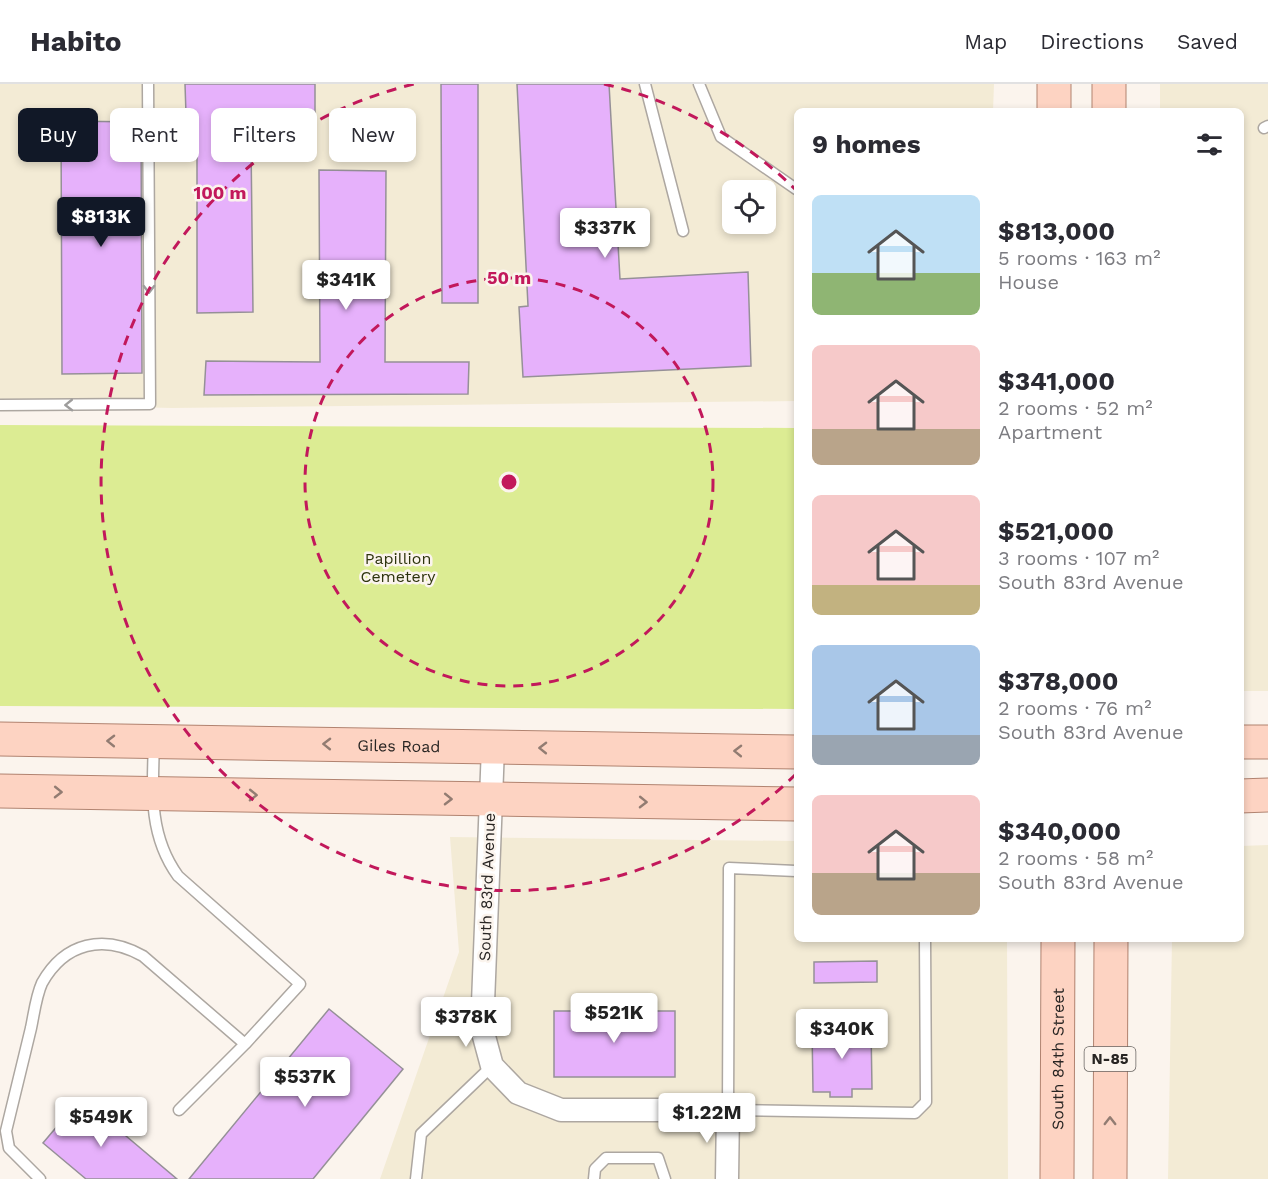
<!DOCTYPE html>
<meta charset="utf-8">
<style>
body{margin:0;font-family:"Work Sans",sans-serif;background:#f2f2f3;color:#2b2b33;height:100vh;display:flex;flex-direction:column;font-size:22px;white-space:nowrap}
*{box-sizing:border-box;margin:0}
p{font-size:20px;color:#7c7c81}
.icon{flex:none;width:33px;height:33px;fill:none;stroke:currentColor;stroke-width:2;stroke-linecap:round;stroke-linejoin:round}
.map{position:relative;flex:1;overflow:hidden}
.details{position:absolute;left:794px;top:24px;width:450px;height:834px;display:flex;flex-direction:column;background:#fff;border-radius:9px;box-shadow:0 3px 9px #0003}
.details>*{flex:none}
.banner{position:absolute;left:18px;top:24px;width:570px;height:54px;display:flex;gap:12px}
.controls{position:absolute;left:722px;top:96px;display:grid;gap:12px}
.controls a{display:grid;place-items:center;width:54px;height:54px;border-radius:9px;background:#fff;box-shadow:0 3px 9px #0003;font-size:30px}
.price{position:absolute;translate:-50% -51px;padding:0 14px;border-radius:6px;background:#fff;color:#222;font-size:20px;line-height:39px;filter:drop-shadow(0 2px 3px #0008)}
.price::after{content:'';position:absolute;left:50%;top:36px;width:18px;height:14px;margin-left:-9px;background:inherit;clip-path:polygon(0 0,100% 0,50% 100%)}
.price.on{background:#111827;color:#fff}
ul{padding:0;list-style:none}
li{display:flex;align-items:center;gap:18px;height:150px;padding:0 18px}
li span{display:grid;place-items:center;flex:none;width:168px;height:120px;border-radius:9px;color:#555}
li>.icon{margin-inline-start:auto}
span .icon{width:72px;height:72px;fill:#fffc;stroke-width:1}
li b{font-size:26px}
h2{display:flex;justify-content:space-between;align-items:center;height:72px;padding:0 18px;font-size:26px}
.chip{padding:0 21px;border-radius:9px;background:#fff;box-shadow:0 3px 9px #0003;font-size:21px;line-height:54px}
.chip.on{background:#111827;color:#fff}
header{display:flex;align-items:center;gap:36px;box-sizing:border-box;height:84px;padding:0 30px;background:#fff;border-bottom:2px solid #e1e1e2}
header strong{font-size:28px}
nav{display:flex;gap:33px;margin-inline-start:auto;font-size:21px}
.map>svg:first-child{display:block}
.commercial{fill:#f3ebd5;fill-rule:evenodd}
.green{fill:#dcec93}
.building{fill:#e6b1fb;stroke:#959097;stroke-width:1.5}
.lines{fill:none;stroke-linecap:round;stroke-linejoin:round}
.lane-casing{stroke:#ada7a1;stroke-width:13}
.street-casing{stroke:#ada7a1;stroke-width:25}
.primary-casing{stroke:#b18370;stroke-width:35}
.lane{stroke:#fff;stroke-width:10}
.street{stroke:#fff;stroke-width:22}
.primary{stroke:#fdd3c2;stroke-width:33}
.oneway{stroke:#9e9d9c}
.oneway2{stroke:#927c72}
.ring{fill:none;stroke:#c2185b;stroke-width:3;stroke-dasharray:10 8}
.labels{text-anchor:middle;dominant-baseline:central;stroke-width:5;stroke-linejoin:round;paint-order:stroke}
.shield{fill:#fbf4ed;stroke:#676360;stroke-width:1.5}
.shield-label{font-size:15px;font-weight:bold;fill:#282523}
.park-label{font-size:16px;fill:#2e340e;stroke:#fbf4ed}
.street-label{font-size:16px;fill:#282523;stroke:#fbf4ed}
.centre{fill:#c2185b;stroke:#fbf4ed;stroke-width:3}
.ring-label{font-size:18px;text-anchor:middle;font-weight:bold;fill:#c2185b;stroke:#fbf4ed;stroke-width:5;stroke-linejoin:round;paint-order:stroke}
</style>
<header>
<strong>Habito</strong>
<nav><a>Map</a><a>Directions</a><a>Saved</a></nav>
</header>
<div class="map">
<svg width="1268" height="1095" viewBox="0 0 1268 1095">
<rect width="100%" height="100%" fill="#fbf4ed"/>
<path class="commercial" d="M0,0H994L993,27H796V317L172,324L0,320ZM732,106H765V140H732Z
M1160,0H1268V607H1240V27H1160Z
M450,753L796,757V855H1007L1008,1095H380L459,868Z
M1268,761V1095H1168L1172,855H1240L1241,762Z"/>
<path class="green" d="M0,341L796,344V625L0,622Z"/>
<path class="building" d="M185,0H315V58L251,59L253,228L197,229V60H187Z
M441,0H478V219H442Z
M517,0H609L620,195L748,188L751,282L523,293L519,223L528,222Z
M61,37L141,38L142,289L62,290Z
M319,86L386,87L385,278H469L468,310L204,311L206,277L320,278Z
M877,877V898L814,899V878Z
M329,925L403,985L313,1095H189Z
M554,927H675V993H554Z
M812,943H871L872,1005H852V1013H830V1008H813Z
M81,1014L177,1095H86L43,1059Z"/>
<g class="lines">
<g class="lane-casing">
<path id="lane" d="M645,0L683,147
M699,0L721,53L796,105
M1264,44L1268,42
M0,321L150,320L148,0
M154,661C152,708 149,752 178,792L300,900L245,960L179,1026
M796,787L729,784L728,1026L915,1029L926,1018L925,855
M40,1095L9,1064L6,1047C14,1013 23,978 31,944C34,930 36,912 42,899C65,858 104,850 143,872L245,960
M416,1095L421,1050L492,982
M594,1095L595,1085L606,1074H658L665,1095"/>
</g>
<g class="street-casing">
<path id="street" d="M493,663L482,945L492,982L518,1009L561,1026H728L727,1095"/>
</g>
<g class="primary-casing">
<g id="primary">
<path d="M1054,0V27"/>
<path d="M1109,0V27"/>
<path id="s1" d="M0,655L796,668"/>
<path d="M1240,658H1268"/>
<path d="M0,707L796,720"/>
<path d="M1240,712L1268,711"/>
<path id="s2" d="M1057,1095L1058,855"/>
<path d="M1110,1095L1111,855"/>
</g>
</g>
<use href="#lane" class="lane"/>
<use href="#street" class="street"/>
<use href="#primary" class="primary"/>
</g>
<defs><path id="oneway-chevron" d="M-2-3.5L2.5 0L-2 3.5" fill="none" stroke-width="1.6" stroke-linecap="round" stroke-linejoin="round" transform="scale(1.5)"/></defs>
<g class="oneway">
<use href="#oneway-chevron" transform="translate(149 205) rotate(90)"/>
<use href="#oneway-chevron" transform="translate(69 321) rotate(179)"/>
</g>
<g class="oneway2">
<use href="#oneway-chevron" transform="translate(111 657) rotate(-179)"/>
<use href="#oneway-chevron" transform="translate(327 660) rotate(-179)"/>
<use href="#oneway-chevron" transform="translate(543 664) rotate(-179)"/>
<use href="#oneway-chevron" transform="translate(738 667) rotate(-179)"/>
<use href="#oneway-chevron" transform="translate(58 708) rotate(1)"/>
<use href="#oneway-chevron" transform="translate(253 711) rotate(1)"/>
<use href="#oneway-chevron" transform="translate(448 715) rotate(1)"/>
<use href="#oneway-chevron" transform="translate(643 718) rotate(1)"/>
<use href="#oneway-chevron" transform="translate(1110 1037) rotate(-90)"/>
</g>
<g class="ring">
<circle cx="509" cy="398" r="204"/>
<path d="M796 690A409 409 0 1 1 414 0M604 0A409 409 0 0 1 796 106"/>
</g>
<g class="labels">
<rect class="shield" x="1084.5" y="963" width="51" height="24" rx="4.5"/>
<g class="shield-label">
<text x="1110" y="975">N-85</text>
</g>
<g class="park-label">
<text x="398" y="474">Papillion<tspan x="398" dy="18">Cemetery</tspan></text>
</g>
<g class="street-label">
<text stroke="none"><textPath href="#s1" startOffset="399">Giles Road</textPath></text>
<text transform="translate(487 803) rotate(-88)">South 83rd Avenue</text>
<text stroke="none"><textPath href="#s2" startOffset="120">South 84th Street</textPath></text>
</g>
</g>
<circle cx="509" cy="398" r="9" class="centre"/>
<g class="ring-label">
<text x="220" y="115">100 m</text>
<text x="509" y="200">50 m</text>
</g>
</svg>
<div class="controls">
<a><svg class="icon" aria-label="locate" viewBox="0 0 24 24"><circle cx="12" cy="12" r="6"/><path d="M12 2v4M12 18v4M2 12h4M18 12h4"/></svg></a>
</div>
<b class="price on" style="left:101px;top:164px">$813K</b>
<b class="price" style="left:605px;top:175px">$337K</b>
<b class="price" style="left:346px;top:227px">$341K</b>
<b class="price" style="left:614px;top:960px">$521K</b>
<b class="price" style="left:466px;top:964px">$378K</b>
<b class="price" style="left:842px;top:976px">$340K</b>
<b class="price" style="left:305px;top:1024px">$537K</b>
<b class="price" style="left:707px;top:1060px">$1.22M</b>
<b class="price" style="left:101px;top:1064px">$549K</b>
<div class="banner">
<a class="chip on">Buy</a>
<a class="chip">Rent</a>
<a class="chip">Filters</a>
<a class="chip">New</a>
</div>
<section class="details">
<h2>9 homes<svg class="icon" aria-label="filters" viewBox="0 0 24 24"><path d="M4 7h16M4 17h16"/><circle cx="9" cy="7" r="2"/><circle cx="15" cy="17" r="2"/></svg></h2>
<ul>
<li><span style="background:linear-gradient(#bfe0f5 65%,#8fb573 0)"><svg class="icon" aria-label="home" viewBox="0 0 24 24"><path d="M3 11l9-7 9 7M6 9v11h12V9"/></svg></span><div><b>$813,000</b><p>5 rooms · 163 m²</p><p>House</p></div></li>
<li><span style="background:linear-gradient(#f6c9c9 70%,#b9a48a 0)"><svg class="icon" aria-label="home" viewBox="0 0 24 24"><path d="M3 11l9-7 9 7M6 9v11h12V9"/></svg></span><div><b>$341,000</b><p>2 rooms · 52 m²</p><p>Apartment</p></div></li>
<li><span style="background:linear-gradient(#f6c9c9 75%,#c2b280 0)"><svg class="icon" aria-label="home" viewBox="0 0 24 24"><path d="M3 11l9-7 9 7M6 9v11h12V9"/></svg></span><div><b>$521,000</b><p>3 rooms · 107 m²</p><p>South 83rd Avenue</p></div></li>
<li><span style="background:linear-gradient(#a9c7e8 75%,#9aa5b1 0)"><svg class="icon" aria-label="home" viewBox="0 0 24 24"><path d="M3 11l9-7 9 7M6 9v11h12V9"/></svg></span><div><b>$378,000</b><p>2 rooms · 76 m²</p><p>South 83rd Avenue</p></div></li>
<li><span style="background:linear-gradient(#f6c9c9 65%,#b9a48a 0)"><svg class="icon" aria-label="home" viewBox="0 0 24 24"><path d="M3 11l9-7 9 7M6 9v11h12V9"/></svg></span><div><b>$340,000</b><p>2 rooms · 58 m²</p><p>South 83rd Avenue</p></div></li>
</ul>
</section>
</div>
